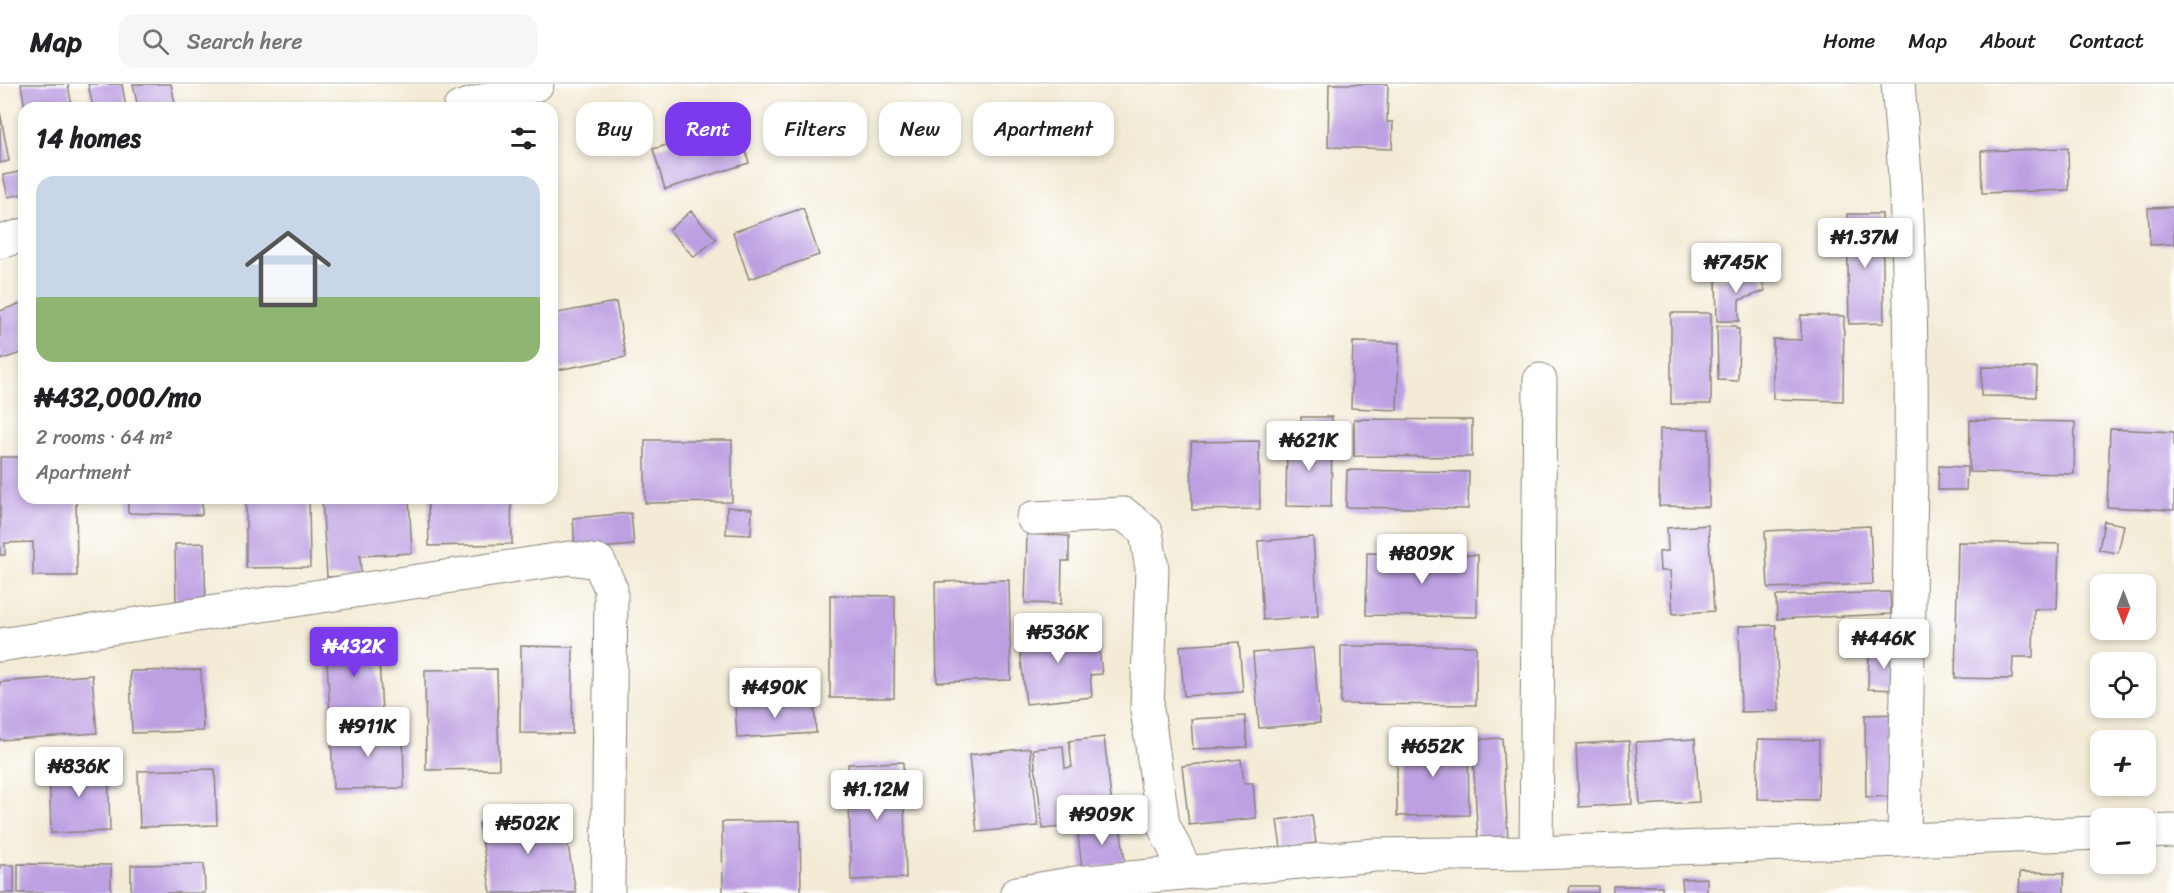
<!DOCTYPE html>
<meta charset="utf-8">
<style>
body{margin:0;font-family:Sriracha,sans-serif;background:#f6f6f6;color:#202124;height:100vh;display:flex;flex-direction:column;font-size:22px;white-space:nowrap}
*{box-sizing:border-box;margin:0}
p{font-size:20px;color:#757577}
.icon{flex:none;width:33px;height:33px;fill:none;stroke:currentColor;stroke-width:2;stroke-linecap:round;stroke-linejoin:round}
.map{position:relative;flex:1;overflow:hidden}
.sheet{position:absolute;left:18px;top:18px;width:540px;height:402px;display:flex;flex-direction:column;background:#fff;border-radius:18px;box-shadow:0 3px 9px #0003}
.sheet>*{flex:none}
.hud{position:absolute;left:576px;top:18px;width:570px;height:54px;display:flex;gap:12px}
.needle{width:39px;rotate:180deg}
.buttons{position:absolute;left:2090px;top:490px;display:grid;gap:12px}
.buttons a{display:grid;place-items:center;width:66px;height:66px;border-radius:12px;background:#fff;box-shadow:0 3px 9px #0003;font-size:30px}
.price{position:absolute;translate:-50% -51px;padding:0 14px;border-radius:6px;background:#fff;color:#222;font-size:20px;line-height:39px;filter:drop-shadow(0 2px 3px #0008)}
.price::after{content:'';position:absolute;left:50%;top:36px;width:18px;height:14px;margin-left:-9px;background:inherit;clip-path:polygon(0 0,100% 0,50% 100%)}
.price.selected{background:#7c3aed;color:#fff}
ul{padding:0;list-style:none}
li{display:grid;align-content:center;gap:12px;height:318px;padding:0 18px}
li+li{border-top:2px solid #e0e0e0}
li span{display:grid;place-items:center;height:186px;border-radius:18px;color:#555}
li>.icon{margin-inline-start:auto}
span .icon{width:108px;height:108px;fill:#fffc;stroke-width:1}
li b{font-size:26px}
h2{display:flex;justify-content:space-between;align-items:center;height:72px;padding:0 18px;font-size:26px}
.pill{padding:0 21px;border-radius:18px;background:#fff;box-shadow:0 3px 9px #0003;font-size:21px;line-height:54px}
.pill.selected{background:#7c3aed;color:#fff}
header{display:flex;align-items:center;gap:36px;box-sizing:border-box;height:84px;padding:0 30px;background:#fff;border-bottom:2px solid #e0e0e0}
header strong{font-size:28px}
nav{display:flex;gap:33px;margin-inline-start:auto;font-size:21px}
.search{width:420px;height:54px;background:#f6f6f6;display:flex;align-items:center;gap:15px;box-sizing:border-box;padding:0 21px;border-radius:18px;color:#757577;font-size:22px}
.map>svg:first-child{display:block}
.building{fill:#bda0e2}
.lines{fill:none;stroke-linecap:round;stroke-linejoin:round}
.street-casing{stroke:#888479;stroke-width:35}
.street{stroke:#fff;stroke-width:33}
</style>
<header>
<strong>Map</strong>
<div class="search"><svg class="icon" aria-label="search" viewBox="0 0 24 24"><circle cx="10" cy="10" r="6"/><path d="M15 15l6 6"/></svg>Search here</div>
<nav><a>Home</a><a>Map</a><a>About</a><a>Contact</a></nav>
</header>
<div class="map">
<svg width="2174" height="809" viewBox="0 0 2174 809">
<rect width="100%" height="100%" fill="#fff"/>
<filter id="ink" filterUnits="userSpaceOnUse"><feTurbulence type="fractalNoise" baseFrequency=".0167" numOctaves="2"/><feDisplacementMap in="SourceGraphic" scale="12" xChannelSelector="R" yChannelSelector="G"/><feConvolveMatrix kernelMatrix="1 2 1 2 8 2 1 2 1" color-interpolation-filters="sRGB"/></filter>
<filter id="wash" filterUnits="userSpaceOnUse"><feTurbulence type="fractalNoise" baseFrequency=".008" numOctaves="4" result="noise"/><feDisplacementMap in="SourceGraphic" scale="24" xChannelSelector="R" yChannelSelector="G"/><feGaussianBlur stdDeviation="1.35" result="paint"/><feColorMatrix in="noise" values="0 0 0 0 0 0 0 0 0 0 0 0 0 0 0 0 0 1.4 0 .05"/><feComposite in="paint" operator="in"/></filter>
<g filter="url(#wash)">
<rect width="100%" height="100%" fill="#f3ebd6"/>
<g id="blocks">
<path class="building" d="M21,0H68L72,24H25Z
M88,0H122L126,24H93Z
M133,0H171L176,24H138Z
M1329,0H1388L1387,38H1393L1392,65L1328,63Z
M0,28L9,77L0,79Z
M738,40L749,79L665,105L653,65Z
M2068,64L2069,106L1982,109L1981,67Z
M24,87V110L8,113L3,91Z
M2174,123V160L2150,161L2148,124Z
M803,124L819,171L749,195L733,148Z
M691,127L716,155L694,173L669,146Z
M1847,130H1882L1884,239L1849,240Z
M1758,186L1765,207L1739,216V237H1717L1716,195H1731Z
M24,218V268L0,276V227Z
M616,218L626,273L552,287V230Z
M1671,229H1711V320H1671Z
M1801,231L1844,232L1843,317L1773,315V255L1801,256Z
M1717,242H1736V245H1739L1738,297L1718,296Z
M1353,258L1399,259L1397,326L1351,324Z
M1982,283L2037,284L2036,313L1981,312Z
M1301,333H1332V350L1302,351Z
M1354,335L1472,336V373L1354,372Z
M1970,336L2075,338L2074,390L1969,388Z
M1660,345H1709V423L1659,422Z
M2110,345L2174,348V426L2107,423Z
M1287,353L1332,354L1331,423L1286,422Z
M645,356H732V418L645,419Z
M1259,357L1260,425L1192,426L1191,358Z
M0,373H24V414H76L77,492H33V458L5,459V471H0Z
M1939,382L1967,383L1966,406H1938Z
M1347,386L1469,388L1468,425L1346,423Z
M128,414H202V431L128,429Z
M246,414H309L310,483L246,484Z
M322,414H409L412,469L360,472L361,491L327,493Z
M428,414H511L512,460L429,462Z
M727,423L752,425L751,451L726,450Z
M631,429L634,461L575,466L573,434Z
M2104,437L2124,441L2118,469L2099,466Z
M1708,441L1714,527L1673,530L1670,487H1660L1659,468L1668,467L1667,444Z
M1870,442L1873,500L1768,504L1765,447Z
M1027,450L1069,452V477H1062L1061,520L1025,519Z
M1313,453L1318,532L1263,536L1258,457Z
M1958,458L2059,460L2057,525H2034L2033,573H2013L2012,595L1955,594Z
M204,459L206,520L176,522L175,460Z
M1367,469L1478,471L1477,533L1366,531Z
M1009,496L1011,596L937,598L935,498Z
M1890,508L1891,530L1777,535L1776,512Z
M830,511L895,512L894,614H830Z
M1084,541L1086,557L1098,555L1102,590L1090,591L1092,613L1026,620L1018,547Z
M1776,541L1779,627L1741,628L1739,542Z
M378,557L382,628L330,631L326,560Z
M1239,558L1243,608L1184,612L1180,562Z
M521,562L573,563L572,650L520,649Z
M1341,562H1476V621L1341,620Z
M1313,564L1320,639L1259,644L1253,569Z
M1869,567L1900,568L1899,606L1868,605Z
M497,585L499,685L426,686L425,586Z
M201,586L203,647L132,649L130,587Z
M92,591L97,649L0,656V598Z
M814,617L816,649L737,654L735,621Z
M1899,630L1901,712L1866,713L1865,631Z
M1245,632L1247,663L1193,665L1191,635Z
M403,643L404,704L333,705L331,645Z
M1104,653L1113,731L1088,734L1090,740L1043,745L1033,665L1063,662L1065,684L1072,683L1069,657Z
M1502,654L1508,754L1478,756L1472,656Z
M1468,655L1469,731L1397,732V656Z
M1695,655L1699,718L1640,721L1636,658Z
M1758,655L1819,656L1818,716L1757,715Z
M1629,657L1632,720L1579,723L1576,660Z
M1030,664L1038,742L977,748L969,671Z
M1241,675L1244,699H1253L1256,734L1189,741L1182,682Z
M903,678L906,794L851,796L848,680Z
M108,680L110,747L51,749L49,681Z
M215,685L217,741L140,743L138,687Z
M562,726L576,809H491L479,739Z
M1312,731L1316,759L1281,764L1277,736Z
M1119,735L1125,778L1082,785L1078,751L1096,748L1095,739Z
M800,737L801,809H723L722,738Z
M18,780L111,781V809H18Z
M204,780L205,809H131V781Z
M0,781H14V809H0Z
M2020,788L2064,789V809H2019Z
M1707,794V809H1683L1682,795Z
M1570,802H1598V809H1569Z
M1613,802H1662V809H1613Z"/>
</g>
</g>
<g filter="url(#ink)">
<use href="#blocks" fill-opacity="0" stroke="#888479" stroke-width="1.5"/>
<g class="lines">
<g class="street-casing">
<path id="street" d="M1898,0C1921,251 1908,504 1904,756
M460,24L537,0
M0,158L24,151
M1033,434L1124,430L1146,448L1152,485L1147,625L1163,740L1186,788
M0,561L569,474L599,478L611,505L608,809
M2145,748L2174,747
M1536,769L1540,296
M1017,809L1076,799L1375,771L1536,769L2100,749"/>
</g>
<use href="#street" class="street"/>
</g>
</g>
</svg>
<div class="buttons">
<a><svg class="needle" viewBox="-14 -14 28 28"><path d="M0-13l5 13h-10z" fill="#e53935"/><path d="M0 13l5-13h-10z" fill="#757577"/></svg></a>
<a><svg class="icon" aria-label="locate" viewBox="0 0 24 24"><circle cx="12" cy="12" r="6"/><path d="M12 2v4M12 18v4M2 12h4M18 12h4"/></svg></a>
<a>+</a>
<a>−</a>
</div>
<b class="price" style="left:1865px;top:185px">₦1.37M</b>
<b class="price" style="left:1736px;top:210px">₦745K</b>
<b class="price" style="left:1309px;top:388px">₦621K</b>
<b class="price" style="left:1422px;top:501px">₦809K</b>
<b class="price" style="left:1058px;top:580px">₦536K</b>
<b class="price" style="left:1884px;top:586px">₦446K</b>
<b class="price selected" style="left:354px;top:594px">₦432K</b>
<b class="price" style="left:775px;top:635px">₦490K</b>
<b class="price" style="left:368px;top:674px">₦911K</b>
<b class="price" style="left:1433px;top:694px">₦652K</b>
<b class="price" style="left:79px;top:714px">₦836K</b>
<b class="price" style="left:877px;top:737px">₦1.12M</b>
<b class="price" style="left:1102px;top:762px">₦909K</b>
<b class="price" style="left:528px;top:771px">₦502K</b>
<div class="hud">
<a class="pill">Buy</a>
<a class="pill selected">Rent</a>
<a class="pill">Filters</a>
<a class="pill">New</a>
<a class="pill">Apartment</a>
</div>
<section class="sheet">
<h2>14 homes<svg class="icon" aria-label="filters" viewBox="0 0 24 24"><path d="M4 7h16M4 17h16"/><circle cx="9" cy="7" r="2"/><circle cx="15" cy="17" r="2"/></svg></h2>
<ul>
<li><span style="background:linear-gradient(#c9d6e8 65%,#8fb573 0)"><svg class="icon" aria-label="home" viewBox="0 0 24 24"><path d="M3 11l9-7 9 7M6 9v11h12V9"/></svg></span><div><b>₦432,000/mo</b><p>2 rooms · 64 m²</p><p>Apartment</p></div></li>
</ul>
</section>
</div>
